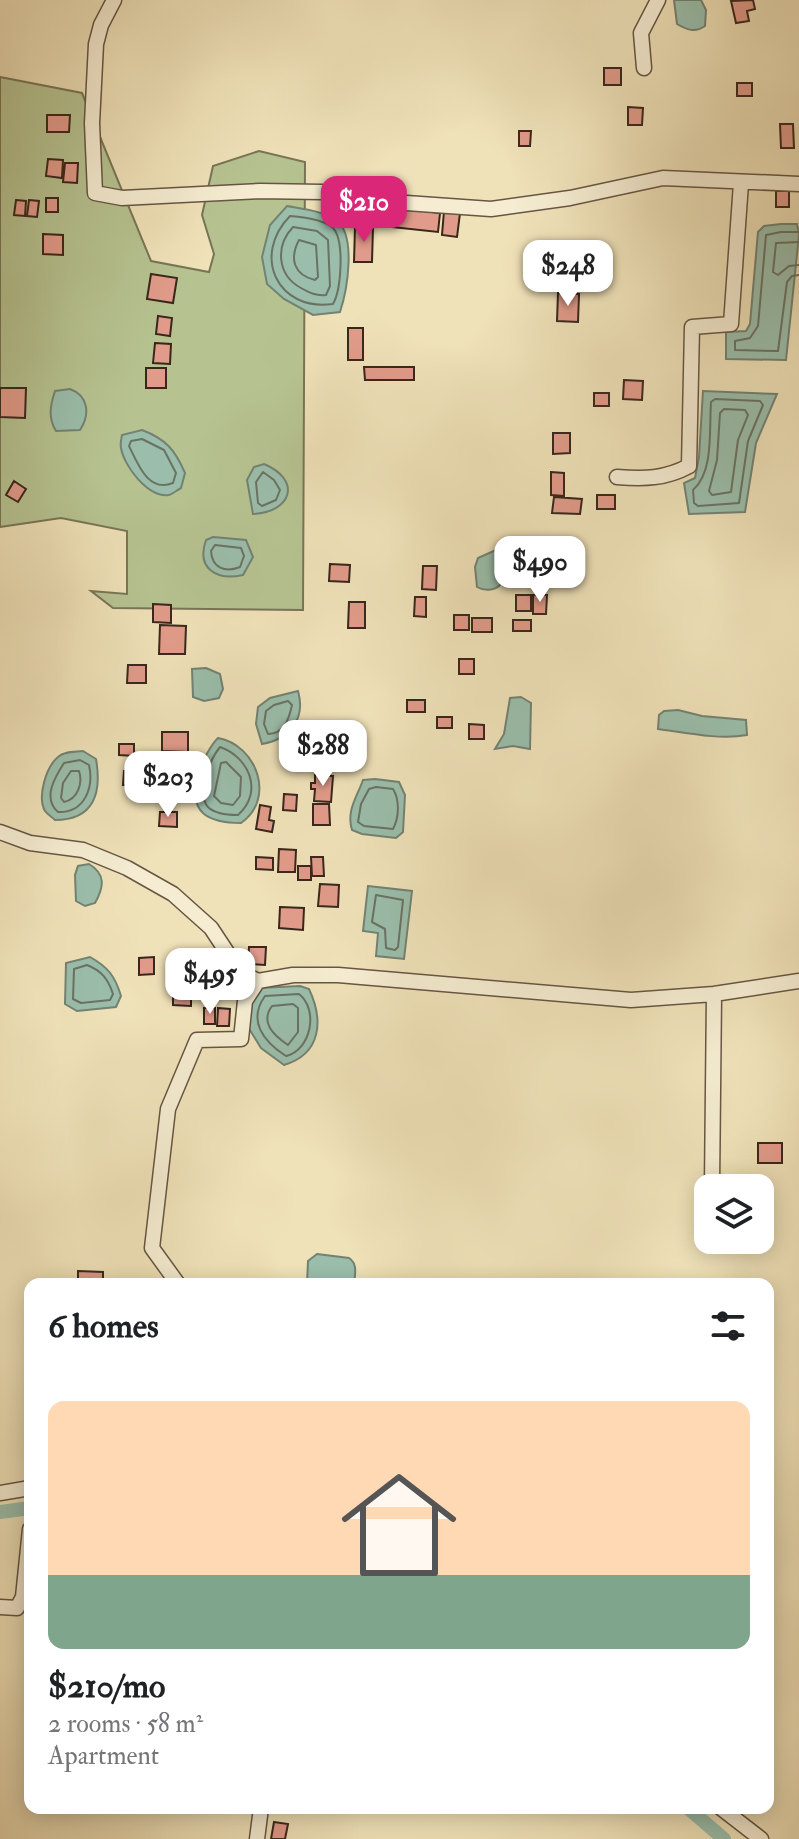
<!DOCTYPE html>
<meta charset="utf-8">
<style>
body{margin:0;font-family:"IM FELL Double Pica",serif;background:#f2f2f2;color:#202124;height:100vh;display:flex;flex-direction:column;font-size:30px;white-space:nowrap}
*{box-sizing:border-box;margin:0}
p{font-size:26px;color:#757577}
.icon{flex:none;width:44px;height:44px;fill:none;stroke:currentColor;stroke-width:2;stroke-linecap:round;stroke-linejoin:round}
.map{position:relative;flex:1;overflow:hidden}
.details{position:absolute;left:24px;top:1278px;width:750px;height:536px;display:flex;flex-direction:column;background:#fff;border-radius:16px;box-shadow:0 4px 20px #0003}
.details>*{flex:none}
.fabs{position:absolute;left:694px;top:1174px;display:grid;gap:16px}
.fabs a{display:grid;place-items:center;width:80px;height:80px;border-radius:16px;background:#fff;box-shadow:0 4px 20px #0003;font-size:40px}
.price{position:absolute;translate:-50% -68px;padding:0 18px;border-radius:16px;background:#fff;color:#222;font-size:26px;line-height:52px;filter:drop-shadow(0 2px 4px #0008)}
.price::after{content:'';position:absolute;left:50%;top:48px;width:24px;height:18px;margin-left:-12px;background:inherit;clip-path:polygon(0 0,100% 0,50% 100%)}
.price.active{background:#db2777;color:#fff}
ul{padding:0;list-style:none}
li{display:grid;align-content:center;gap:16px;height:424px;padding:0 24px}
li span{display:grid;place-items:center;height:248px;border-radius:16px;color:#555}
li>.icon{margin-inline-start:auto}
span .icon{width:144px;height:144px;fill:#fffc;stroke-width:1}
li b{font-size:34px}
h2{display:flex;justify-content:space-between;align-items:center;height:96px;padding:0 24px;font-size:34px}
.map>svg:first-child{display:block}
.green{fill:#b6c391;stroke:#787556;stroke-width:2}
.water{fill:#9abeab;stroke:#738272;stroke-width:2}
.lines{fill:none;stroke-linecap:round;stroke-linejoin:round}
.shore{stroke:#6a7264;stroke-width:2}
.canal{stroke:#9abeab;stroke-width:14}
.building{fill:#e19b8a;stroke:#39271c;stroke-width:2}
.minor-casing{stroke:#665643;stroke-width:17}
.minor{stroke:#f5ecd1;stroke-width:14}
</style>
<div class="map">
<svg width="799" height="1839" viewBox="0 0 799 1839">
<rect width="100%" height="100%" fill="#efe1b8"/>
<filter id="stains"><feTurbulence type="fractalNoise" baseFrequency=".0025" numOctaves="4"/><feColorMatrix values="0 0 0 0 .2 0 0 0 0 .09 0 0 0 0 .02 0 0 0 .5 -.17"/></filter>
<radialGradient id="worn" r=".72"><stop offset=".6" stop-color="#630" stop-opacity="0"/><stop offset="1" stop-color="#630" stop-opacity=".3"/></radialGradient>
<path class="green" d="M0,77L82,93L151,261L209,272L214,254L202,215L213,166L259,151L305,162L303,610L113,608L91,591L127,594V531L61,518L0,527Z"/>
<path class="water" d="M674,0H701L706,10L705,26C695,33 687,30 677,24Z
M287,206C303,209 323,211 336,220C357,235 347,291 340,312L313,315L284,299L267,284L262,257L270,225Z
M781,224H797L799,235L786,360L726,359V332L746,331L750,324L758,232L764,226Z
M70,389C89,396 90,415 80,430L56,431C48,418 50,406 55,391Z
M703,391L777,394L756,443L745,512L689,514L684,483L695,478L699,457Z
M142,430C166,439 175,450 185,473L181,488C177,490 173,494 169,495C148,498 124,466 121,448C120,444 121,440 122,435Z
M264,464C302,480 292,512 253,514L247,480L254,467Z
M213,537L246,540L253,557L243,575C216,581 196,568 206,540Z
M496,550L501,572L500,585C494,591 484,591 477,587L475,567L478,558Z
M206,668L220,674L223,689L219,698L204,701L193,697L192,669Z
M298,691C306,719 290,739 262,744L256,724L258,707L270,698Z
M521,697L531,703L530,749L513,746L495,749L504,734L510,698Z
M678,710L702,716L746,720L747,735C720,740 687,733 658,729L659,715L664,711Z
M218,738C257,745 276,799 241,823C228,823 214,822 204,814C184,797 204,752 218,738Z
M83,751L96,759C102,793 94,820 55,820C52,817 48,815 45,811C37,797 46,767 58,757C64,751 75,752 83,751Z
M375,779L399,782L405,795L403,832L396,838L362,834L352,830C346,811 357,797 363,780Z
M89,864C106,874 104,887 95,903L85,906L76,901L75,875L78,866Z
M368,886L412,891L404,959L376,956L378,933L363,931Z
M90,957C108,967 115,976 121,996L116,1007L77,1011L65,1004L66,963Z
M300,986L309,989C324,1021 321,1054 284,1065L261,1048L248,1027L251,1005L258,988Z
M317,1254L349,1258C358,1264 355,1274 354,1284H307L308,1261Z"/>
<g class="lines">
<path class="shore" d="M290,216C302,217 324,219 333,228C345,241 341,290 333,304C278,312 251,256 290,216Z
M293,227L317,231L328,240L330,286L326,295C316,296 310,293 301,288C277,275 275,246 293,227Z
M799,232H781L766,235L758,326L750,338L735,341V350L778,351L787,282L792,276L799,275
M299,240L316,245L318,277L315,280C294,275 289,259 299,240Z
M799,242L776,243L773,272L778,275L789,266L799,265
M715,399L760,401L763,405L748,441L739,503L698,506L694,503L693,490C714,472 709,430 711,402Z
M724,409L745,410L748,415L738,440L731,492L712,495L709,491L717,460L720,413Z
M142,439L164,450L176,473L173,483C148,493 138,464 129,446L131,441Z
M263,472L274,480L280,490L276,500L262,506L258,503L256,482Z
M215,545L241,548L244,556L240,567C225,573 212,568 211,551Z
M288,701L292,705C289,719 284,734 268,734L264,724L266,711L274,705Z
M220,747C249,757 264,792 238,815C229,815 215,814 208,807C196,794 210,759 220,747Z
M80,760L89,765C94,787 85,813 58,812C42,798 55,777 64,763Z
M226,762L241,777L240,796L233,805L221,803L214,796L221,763Z
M71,771H79C83,783 78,799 64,802L61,798L63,783Z
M376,787L393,789C400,800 399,818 393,829L364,826L358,822L361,804L369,789Z
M376,895L403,900L398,947L395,950L386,948L385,929L372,922Z
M87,965C102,971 108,979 113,994L110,1000L81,1003L73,999L74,969Z
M299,994C319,1010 311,1050 286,1056C264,1042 247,1021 265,996Z
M293,1004L298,1008V1032L288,1045C273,1035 260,1022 272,1006Z"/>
<path class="canal" d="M0,1512L30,1508
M688,1808L724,1839"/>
</g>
<path class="building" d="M753,0L755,9L747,11L749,21L736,23L731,1Z
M604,68H621V85H604Z
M737,83H752V96H737Z
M628,107L643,108L642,125H628Z
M47,115H70L69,132H47Z
M780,124H793L794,148H781Z
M519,131H531L530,146H519Z
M48,159L63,160L62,178L46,176Z
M65,163H78L77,183L63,182Z
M776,191H789V207H776Z
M46,198H58V212H46Z
M16,200L26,201L25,216L14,215Z
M29,200L39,201L37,217L27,216Z
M357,203L440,213L438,232L355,223Z
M444,211L460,213L457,237L442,235Z
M355,227H373L372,262H354Z
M43,234L63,235V255L43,254Z
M151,274L177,278L173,303L147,299Z
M558,293L579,294L578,322L557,321Z
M158,316L172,318L170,336L156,334Z
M348,328H363V360H348Z
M155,343L171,344L170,364L153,363Z
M364,367H414V380H365Z
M146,368H166V388H146Z
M624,380L643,381L642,400L623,399Z
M0,388H26L25,418L0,417Z
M594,393H609V406H594Z
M553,433H570V453L553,454Z
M551,472L564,473V496L551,495Z
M14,481L26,489L18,502L6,495Z
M597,495H615V509H597Z
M554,497L582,499L580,514L552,513Z
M536,557H548V573H536Z
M330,564L350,565L349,582L329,581Z
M423,566H437L436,590L422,589Z
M516,595H531V611H516Z
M533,595H547L546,614H533Z
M415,597H426V617L414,616Z
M349,602H365V628H348Z
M153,604L171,605V623L153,622Z
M454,615H469V630H454Z
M472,618H492V632H472Z
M513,620H531V631H513Z
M160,625L186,626L185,654H159Z
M459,659H474V674H459Z
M128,665H146V683H127Z
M407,700H425V712H407Z
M437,717H452V728H437Z
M469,724L484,725V739H469Z
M162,732H188V752L162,751Z
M119,744H134V756L119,755Z
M175,757H188L187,775H174Z
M124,771L135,772V785H123Z
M315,775L333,776L331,802L314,801L315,789H311V783H315Z
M284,794L297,795L296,811L283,810Z
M313,804H329L330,825H313Z
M260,805L271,807L269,820L274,821L272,832L256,829Z
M160,812H177V827L159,826Z
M279,849L296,850L295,872H278Z
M256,857L273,858V870L256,869Z
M311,857H323L324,876H312Z
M298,866H311V880H298Z
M320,884L339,885L338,907L318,906Z
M280,907L304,908L303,930L279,928Z
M249,947H266L265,965L248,964Z
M154,957V974L139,975V958Z
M173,994L191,995V1006L173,1005Z
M204,1008H215V1024H204Z
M218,1008L230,1009L229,1026H217Z
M758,1143H782V1163H758Z
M78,1271L103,1272V1284H78Z
M274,1822L288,1824L285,1839H271Z"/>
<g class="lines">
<g class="minor-casing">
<path id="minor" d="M114,0L101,25L96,44L92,123L95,193L122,198L260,191L322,192L364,200L491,209L570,198L663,178L799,184
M644,68L641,33L658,0
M617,477C644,479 665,479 689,466L692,327L731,324L741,183
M0,832L30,843L83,850L127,868L173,894L211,928L240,972L258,981L293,975H338L631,1000L714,994L799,981
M712,1186L714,994
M178,1284L152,1248L168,1109L197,1040L241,1039L245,1001L258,981
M0,1493L30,1488
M0,1607L17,1608L23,1597L30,1529
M721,1808L761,1839
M257,1839L261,1808"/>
</g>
<use href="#minor" class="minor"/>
</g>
<rect width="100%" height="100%" filter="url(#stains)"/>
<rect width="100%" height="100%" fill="url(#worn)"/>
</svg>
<div class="fabs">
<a><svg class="icon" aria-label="layers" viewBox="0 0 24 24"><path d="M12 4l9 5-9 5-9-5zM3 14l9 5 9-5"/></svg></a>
</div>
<b class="price active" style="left:364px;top:244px">$210</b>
<b class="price" style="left:568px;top:308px">$248</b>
<b class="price" style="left:540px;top:604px">$490</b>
<b class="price" style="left:323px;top:788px">$288</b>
<b class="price" style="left:168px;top:819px">$203</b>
<b class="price" style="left:210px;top:1016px">$495</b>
<section class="details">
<h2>6 homes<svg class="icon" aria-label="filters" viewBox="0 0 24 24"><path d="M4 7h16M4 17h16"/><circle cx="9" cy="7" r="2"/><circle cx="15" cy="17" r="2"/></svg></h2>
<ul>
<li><span style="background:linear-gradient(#ffd9b3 70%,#7fa58c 0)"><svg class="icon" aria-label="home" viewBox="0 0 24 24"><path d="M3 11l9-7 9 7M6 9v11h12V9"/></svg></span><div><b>$210/mo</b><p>2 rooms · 58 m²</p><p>Apartment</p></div></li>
</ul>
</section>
</div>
